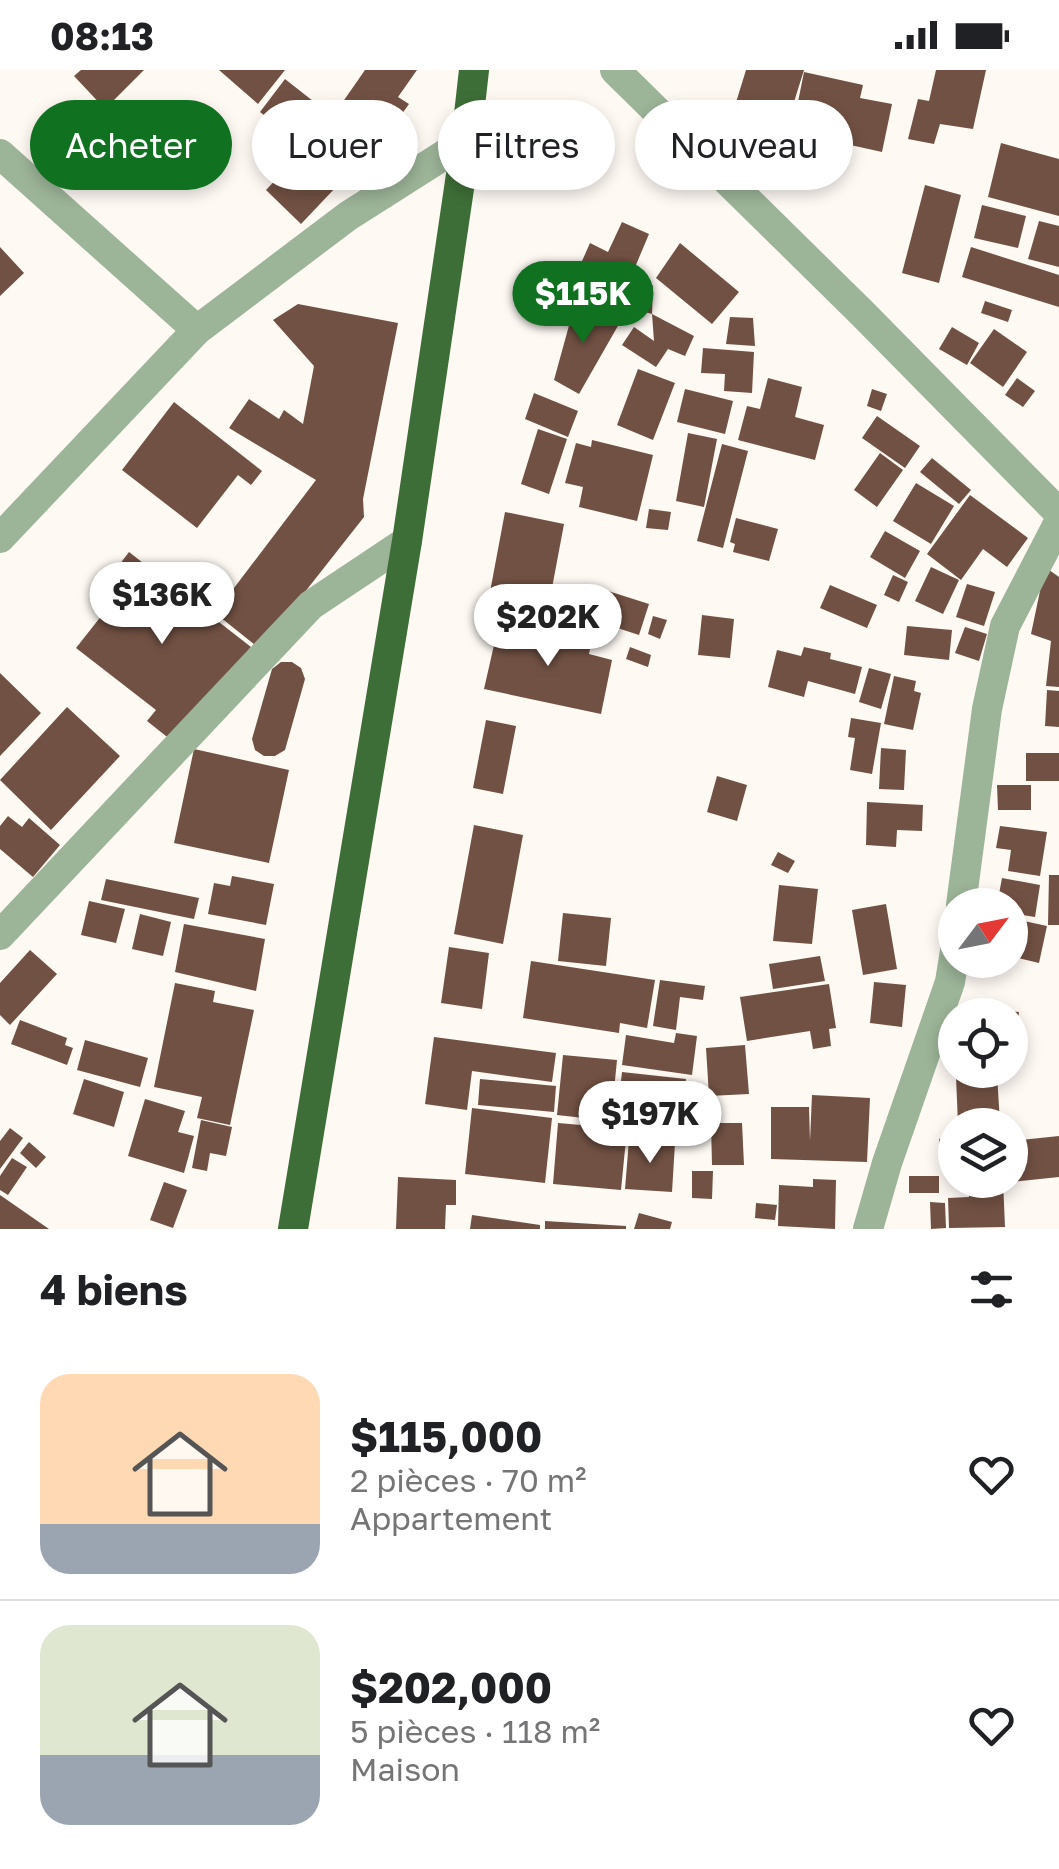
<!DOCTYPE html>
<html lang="fr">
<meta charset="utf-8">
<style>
body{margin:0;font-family:"Golos Text",sans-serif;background:#f6f6f6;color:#202124;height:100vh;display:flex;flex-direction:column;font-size:38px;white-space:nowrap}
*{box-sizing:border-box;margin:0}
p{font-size:32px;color:#757577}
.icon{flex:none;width:55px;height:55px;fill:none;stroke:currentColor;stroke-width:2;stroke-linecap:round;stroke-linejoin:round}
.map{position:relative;height:1159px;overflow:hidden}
.sheet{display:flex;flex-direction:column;background:#fff;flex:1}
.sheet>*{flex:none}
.banner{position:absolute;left:30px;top:30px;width:1000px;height:90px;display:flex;gap:20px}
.needle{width:65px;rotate:58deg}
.fabs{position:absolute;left:938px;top:818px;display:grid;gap:20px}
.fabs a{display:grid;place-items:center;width:90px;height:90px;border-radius:50%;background:#fff;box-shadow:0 5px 15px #0003;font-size:50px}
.price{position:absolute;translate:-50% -85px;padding:0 22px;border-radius:35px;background:#fff;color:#222;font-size:32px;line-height:65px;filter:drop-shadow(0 2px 5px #0008)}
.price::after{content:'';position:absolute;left:50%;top:60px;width:30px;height:22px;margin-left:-15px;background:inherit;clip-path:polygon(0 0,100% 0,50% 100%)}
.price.current{background:#107121;color:#fff}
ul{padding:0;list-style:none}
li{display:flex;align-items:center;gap:30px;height:250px;padding:0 40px}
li+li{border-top:2px solid #e0e0e0}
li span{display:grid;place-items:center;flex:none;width:280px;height:200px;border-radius:30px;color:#555}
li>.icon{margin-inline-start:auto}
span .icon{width:120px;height:120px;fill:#fffc;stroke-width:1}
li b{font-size:42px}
h2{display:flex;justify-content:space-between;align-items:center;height:120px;padding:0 40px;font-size:42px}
.chip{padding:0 35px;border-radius:45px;background:#fff;box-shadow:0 5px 15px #0003;font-size:35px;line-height:90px}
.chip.current{background:#107121;color:#fff}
.status{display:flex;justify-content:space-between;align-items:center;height:70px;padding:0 50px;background:#fff;direction:ltr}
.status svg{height:28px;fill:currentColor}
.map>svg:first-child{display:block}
.building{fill:#715143}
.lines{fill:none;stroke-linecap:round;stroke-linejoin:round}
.minor{stroke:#9cb498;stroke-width:30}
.trunk{stroke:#3e6e37;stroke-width:30}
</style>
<div class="status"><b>08:13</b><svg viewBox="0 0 49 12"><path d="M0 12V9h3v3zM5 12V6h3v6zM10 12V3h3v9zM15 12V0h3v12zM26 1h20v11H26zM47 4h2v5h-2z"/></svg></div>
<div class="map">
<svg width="1059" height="1159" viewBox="0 0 1059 1159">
<rect width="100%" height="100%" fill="#fef9f3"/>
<path class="building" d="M81,0H144L105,39L74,6Z
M219,0H285L258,34Z
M365,0H417L398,27L409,34L376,80L366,73L342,106L308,82Z
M746,0H804L778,83L734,39Z
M936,0H986L973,59L940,54L934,74L908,69L918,29L929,31Z
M804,2L863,15L860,28L892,34L882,82L792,62Z
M285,9L332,46L307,78L260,42Z
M1001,73L1059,89V146L988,127Z
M303,81L338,115L301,154L266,120Z
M925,115L961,125L939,213L902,203Z
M982,135L1026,146L1018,178L974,168Z
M1039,151L1059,156V197L1028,189Z
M622,152L649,164L622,228L594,215L590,224L571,216L590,173L608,182Z
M680,173L739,222L712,254L656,208Z
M0,177L24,203L0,226Z
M971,177L1059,205V237L962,207Z
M641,206L653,216L652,244L694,266L685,286L668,279L656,297L622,275L634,257L654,271L652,244L635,239Z
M576,230L619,254L579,324L554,310Z
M985,231L1012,240L1008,252L981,243Z
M298,234L398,253L363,429L364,447L260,579L215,543L316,410L229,358L249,329L279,349L284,340L303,354L314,296L273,250Z
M730,247L753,248L755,276L726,274Z
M952,257L979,273L967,295L939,279Z
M994,259L1027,282L1003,317L970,293Z
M703,278L754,282L752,323L724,321L725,304L701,303Z
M638,299L675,313L653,370L617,355Z
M768,308L802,317L795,347L824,355L815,390L738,370L747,336L760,339Z
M1017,308L1035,321L1023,337L1005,325Z
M685,319L733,331L725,364L677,352Z
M872,319L887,324L881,341L867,336Z
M534,323L578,341L568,367L525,349Z
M174,332L262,401L251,415L238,405L197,458L122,400Z
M877,346L920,376L905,398L862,368Z
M538,359L567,369L549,424L521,414Z
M688,363L717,369L704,437L676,431Z
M592,370L653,385L637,451L579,437L583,417L565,413L576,373L591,377Z
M722,374L748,381L723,478L697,471Z
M880,383L903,400L877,437L854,420Z
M932,388L971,420L959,434L920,402Z
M916,413L954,436L931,474L893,451Z
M970,425L1028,468L1007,497L983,479L961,510L927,484Z
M649,439L671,442L668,460L646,458Z
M505,442L564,454L549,534L490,522Z
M736,448L778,459L769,491L733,482L735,474L730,472Z
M885,461L920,481L905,508L870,487Z
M129,482L251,577L176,674L147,651L156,640L76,578L106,540L100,535L118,513L110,507Z
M931,497L959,510L943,544L915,531Z
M1045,497L1059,507V617L1046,616L1051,571L1031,564Z
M893,505L908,512L899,532L884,525Z
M967,514L995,522L984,556L956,547Z
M830,515L877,535L867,558L820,538Z
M605,520L649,534L639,565L596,551Z
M702,545L734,549L730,588L698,585Z
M653,546L667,550L660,569L648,564Z
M499,553L591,574L589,584L612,590L601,644L484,619Z
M907,556L952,560L949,590L904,585Z
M965,557L987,564L979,591L955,583Z
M630,577L651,585L648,597L626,589Z
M804,577L831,583L830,589L862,597L855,624L808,611L804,627L768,617L777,580L801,586Z
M281,592H292L301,598L305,609L285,680L275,686H264L255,680L252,669L272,599Z
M869,598L891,604L881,639L859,632Z
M0,603L41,643L0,686Z
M894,606L916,611L914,621L921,623L913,660L884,654Z
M1047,620L1059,621V657L1045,656Z
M67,637L120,686L51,760L0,710Z
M851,648L881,653L872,704L850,700L855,668L848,667Z
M486,650L516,656L503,724L473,718Z
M881,678L906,680L904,720L879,719Z
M194,679L289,700L269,793L174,773Z
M1026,683H1059V711H1026Z
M717,706L747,715L737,751L707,742Z
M997,715H1031V740H998Z
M867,732L923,735L922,761L897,760L896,777L866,775Z
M8,746L22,757L29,748L60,775L33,807L0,779V756Z
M474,755L523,765L503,874L454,864Z
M1000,756L1047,762L1040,806L1008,801L1011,780L996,778Z
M778,782L795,791L788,803L771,795Z
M1049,805H1059V855H1048Z
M232,806L274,814L266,855L208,844L214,813L230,816Z
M1002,808L1040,815L1035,847L1010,843V835H997Z
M106,809L199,828L194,849L101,830Z
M779,815L818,819L812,874L773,871Z
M89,831L125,839L116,873L81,865Z
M886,834L897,899L863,905L852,840Z
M563,843L611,848L606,896L558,891Z
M140,844L171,852L163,886L132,879Z
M1010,848L1047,856L1039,893L1010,886Z
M184,854L265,869L256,921L175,902Z
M449,877L489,883L482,939L441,933Z
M30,880L57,904L10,955L0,945V913Z
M820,886L825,911L773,919L769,894Z
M531,891L655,910L647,958L620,953L619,963L523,948Z
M660,910L705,916L703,930L680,927L676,960L653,956Z
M874,912L906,915L902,957L870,953Z
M175,913L215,921L213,932L254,940L230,1055L197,1048L202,1027L154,1017Z
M829,914L836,958L829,959L831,976L813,979L810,961L747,971L740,927Z
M966,936L1019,942L1016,966H1010V945H965Z
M20,950L67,968L65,975L73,978L67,995L11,974Z
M676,963L697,966L692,1005L622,995L626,965L674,973Z
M434,967L556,983L552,1012L472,1001L467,1040L425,1034Z
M85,970L148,988L140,1017L77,1000Z
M745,975L749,1024L709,1026L706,978Z
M563,985L617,990L611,1051L557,1045Z
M622,1002L686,1009L682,1055L617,1048Z
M997,1004L1000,1053L958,1055L956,1006Z
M84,1009L124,1022L114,1057L73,1044Z
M480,1009L556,1016L554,1042L478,1035Z
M812,1025L870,1028L867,1092L771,1089V1037H809L810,1071Z
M145,1029L185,1041L178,1062L194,1066L184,1103L128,1086Z
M472,1038L552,1048L545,1113L465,1104Z
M201,1050L232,1057L226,1086L210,1083L207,1101L192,1098Z
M558,1053L627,1059L621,1120L553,1114Z
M711,1053H742L744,1095H712Z
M10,1058L23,1068L0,1099V1071Z
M1059,1066V1107L1012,1112L1010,1071Z
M955,1067V1101L944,1102L939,1069Z
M629,1070L675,1073L672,1122L625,1119Z
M29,1072L46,1087L36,1098L20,1083Z
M12,1088L27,1097L8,1125L0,1120V1106Z
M692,1101H713L712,1129L692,1128Z
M909,1106H939V1123H909Z
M398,1107L456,1110V1135H446L445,1159H396Z
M813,1109L836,1110L835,1159L778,1156L779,1115L813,1117Z
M968,1110H1003L1005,1157L949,1158L948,1128L969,1127Z
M164,1112L187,1120L173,1158L150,1150Z
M0,1125L49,1159H0Z
M930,1132L945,1133L946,1158L931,1159Z
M756,1133L777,1135L775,1150L755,1148Z
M639,1143L672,1152L670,1159H634Z
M472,1145L540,1155V1159H470Z
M545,1151L626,1156V1159H545Z"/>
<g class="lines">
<path class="minor" d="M615,0L863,244L1059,443
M0,84L197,260
M0,468L197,260L348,146L466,71
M961,835L987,639L1005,556L1059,452
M0,865L311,535L407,471
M868,1159L887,1093L950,912L955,881"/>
<path class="trunk" d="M293,1159L407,471L466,71L474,0"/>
</g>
</svg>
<div class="fabs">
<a><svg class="needle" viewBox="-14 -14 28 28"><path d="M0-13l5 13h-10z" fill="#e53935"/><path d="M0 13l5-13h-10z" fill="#757577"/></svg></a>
<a><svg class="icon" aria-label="locate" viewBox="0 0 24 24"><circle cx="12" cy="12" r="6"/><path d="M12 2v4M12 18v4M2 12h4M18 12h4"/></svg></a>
<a><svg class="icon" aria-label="layers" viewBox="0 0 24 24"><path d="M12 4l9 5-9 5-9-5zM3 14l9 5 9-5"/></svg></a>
</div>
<b class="price current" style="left:583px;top:276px">$115K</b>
<b class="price" style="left:162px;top:577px">$136K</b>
<b class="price" style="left:548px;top:599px">$202K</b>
<b class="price" style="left:650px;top:1096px">$197K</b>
<div class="banner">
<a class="chip current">Acheter</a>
<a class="chip">Louer</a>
<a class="chip">Filtres</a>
<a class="chip">Nouveau</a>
</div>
</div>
<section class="sheet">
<h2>4 biens<svg class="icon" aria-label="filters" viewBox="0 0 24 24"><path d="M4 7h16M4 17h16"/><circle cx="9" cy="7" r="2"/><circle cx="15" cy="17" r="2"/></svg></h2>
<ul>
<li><span style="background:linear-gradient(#ffd9b3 75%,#9aa5b1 0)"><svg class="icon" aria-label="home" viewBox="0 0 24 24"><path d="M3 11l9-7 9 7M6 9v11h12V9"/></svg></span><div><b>$115,000</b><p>2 pièces · 70 m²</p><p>Appartement</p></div><svg class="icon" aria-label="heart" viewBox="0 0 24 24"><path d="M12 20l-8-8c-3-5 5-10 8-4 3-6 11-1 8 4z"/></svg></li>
<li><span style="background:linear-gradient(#dfe7d0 65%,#9aa5b1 0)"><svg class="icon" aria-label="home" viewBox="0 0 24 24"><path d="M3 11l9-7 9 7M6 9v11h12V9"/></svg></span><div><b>$202,000</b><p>5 pièces · 118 m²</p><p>Maison</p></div><svg class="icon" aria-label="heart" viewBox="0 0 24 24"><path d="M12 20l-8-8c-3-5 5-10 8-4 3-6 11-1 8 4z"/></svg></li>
</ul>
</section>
